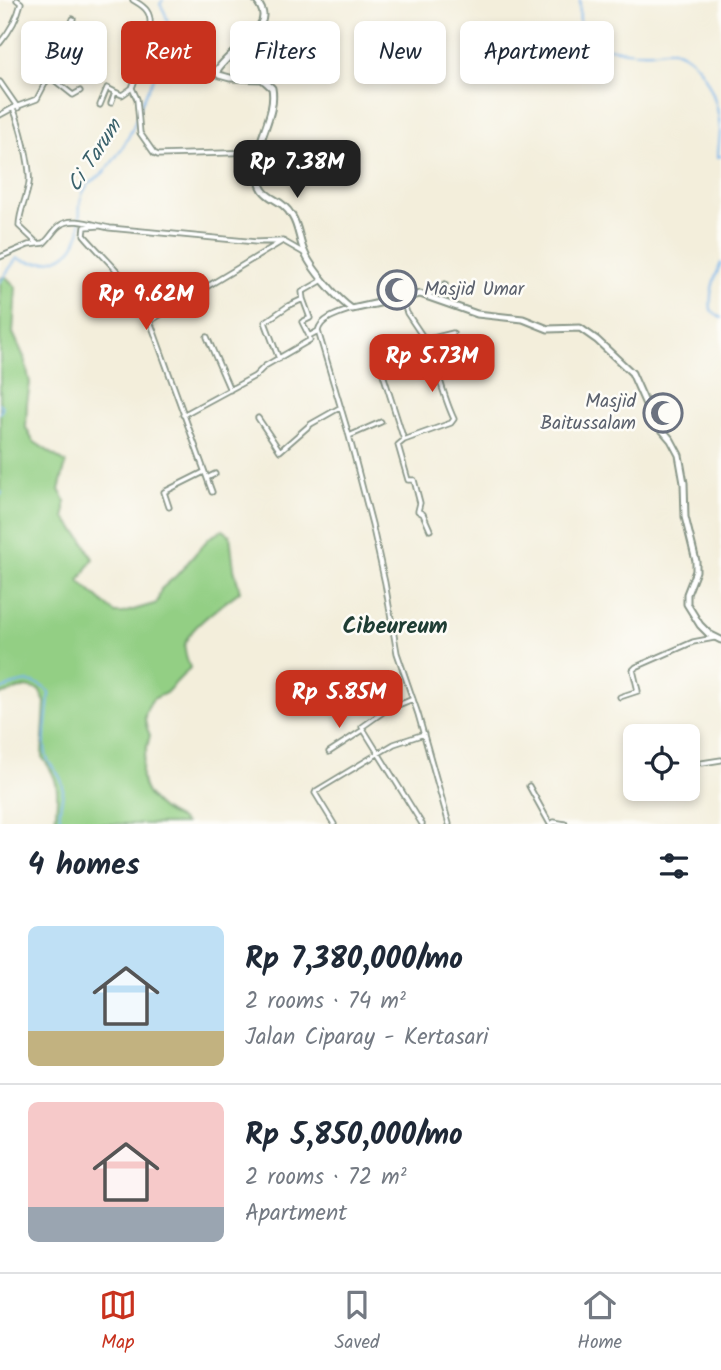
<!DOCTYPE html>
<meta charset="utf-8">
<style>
body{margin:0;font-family:Kalam,sans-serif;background:#f2f2f3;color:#1f2937;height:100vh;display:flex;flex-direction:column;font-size:26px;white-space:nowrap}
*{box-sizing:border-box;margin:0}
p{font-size:23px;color:#747a83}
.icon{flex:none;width:38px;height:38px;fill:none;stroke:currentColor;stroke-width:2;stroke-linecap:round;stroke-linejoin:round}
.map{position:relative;height:824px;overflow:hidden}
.panel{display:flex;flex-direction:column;background:#fff;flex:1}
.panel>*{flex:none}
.top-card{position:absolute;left:21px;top:21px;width:679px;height:63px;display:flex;gap:14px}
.fabs{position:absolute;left:623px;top:724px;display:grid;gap:14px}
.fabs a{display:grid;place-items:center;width:77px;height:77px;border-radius:10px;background:#fff;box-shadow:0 4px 10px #0003;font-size:35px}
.price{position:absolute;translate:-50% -60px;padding:0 16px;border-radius:14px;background:#c8321e;color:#fff;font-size:23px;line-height:46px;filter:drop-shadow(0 2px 4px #0008)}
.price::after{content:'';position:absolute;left:50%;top:42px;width:21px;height:16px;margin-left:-10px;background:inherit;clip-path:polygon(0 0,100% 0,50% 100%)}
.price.on{background:#222;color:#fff}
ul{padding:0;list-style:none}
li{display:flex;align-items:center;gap:21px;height:175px;padding:0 28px}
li+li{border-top:2px solid #e0e1e3}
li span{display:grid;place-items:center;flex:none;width:196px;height:140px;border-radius:10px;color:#555}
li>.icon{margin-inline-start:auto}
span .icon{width:84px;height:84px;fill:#fffc;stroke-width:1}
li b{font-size:30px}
h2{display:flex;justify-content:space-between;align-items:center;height:84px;padding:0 28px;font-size:30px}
.pill{padding:0 24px;border-radius:10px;background:#fff;box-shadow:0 4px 10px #0003;font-size:24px;line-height:63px}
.pill.on{background:#c8321e;color:#fff}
.dock{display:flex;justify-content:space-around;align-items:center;height:98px;border-top:2px solid #e0e1e3;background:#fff;font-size:19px;color:#747a83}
.dock a{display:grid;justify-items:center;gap:4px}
.dock .on{color:#c8321e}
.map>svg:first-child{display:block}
.green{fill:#93cf84;stroke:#59865c;stroke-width:2}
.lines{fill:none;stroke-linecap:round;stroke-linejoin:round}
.stream{stroke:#79b4ea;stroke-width:2}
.street-casing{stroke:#899688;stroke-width:7}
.secondary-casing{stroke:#899688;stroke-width:9}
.street{stroke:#fff;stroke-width:3.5}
.secondary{stroke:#fff;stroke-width:5}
.labels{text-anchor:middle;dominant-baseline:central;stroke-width:5;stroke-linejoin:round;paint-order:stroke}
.worship-label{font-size:19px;fill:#5b616d;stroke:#fdfcf7;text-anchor:start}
.water-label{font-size:21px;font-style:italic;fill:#3a616b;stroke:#fdfcf7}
.quarter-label{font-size:23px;font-weight:bold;fill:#1f3d34;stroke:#fdfcf7}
</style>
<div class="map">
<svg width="721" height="824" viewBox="0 0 721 824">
<rect width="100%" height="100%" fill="#fdfcf7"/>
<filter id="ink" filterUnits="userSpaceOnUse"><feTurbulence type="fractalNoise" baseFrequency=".0143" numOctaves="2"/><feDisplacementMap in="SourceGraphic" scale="14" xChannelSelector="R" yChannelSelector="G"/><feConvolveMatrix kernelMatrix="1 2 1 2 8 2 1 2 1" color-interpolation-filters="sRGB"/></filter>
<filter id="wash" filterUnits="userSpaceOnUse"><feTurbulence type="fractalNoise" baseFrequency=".00686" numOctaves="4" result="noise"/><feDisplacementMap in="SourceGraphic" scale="28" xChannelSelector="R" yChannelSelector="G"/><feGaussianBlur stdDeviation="1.57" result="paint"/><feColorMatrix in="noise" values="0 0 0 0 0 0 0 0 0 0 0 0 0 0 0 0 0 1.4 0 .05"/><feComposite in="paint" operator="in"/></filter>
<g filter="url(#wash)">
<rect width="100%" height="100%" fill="#f3eedb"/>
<path class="green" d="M6,277L16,287L13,333L24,357L30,383L27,403L26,428L33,441L66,463L59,490L65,500V518L83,540L93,559L79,581L115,613H123L154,604L157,603L161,589L177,575L209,538L223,530L230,535L234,569L240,591C227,602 186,628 185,646C184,652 188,661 190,668L166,693L153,699C143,712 143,721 150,735C143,766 131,785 162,809C169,815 179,817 185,824H59L55,822C58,793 61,781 42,757L45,702L39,690L26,687L0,695V278Z"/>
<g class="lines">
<path class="stream" d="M580,0C580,10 578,23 583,32C593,50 634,53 653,52C660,51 667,49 674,50C704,58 719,102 720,130C720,139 718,148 718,157L721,156
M139,110C151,72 187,46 160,4L163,0
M721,263C714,279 709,292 711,310L721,318
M0,282L17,258C40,268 72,261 79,234C83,219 74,204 87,186C92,181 99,177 104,172C118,156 131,136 137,116
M0,404L3,407L0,413
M0,491L2,493L0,495
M0,690C19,683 33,676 49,692C49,712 41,739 47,758C51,769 61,772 63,787C64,800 55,812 63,824"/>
</g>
</g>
<g filter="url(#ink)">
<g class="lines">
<g class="street-casing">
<path id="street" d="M133,0C138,3 144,6 147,11C158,26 138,71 132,88L137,99L140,133L154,153L158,155L258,152
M0,43C10,31 17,19 21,3L17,0
M49,76L73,19
M0,82L18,108
M111,103L115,92L122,95L132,88
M100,105L107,88L115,92
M0,115L13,108
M99,226L85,227L84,235C104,259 142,291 150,321L281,242
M37,243L19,226C19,211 27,198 29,183C31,166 20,124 13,108L37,99L49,76L73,95L80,91
M0,257L28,245L44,243C50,238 53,231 59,226C72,215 96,226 110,228L256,242L283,241L304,253
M427,296L445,284
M402,298L407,313L429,346C438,370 443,396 454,419L451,423L404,440L383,374L430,351
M303,299L302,292L323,280
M352,309C340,313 321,318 318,331L348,432L372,524L385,583L397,653L418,714L449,824
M150,321L212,492
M207,337L230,390
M425,340L453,333
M279,359L265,322L288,306L303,299L310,318L302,322L309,336
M183,415L255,376L265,366L310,340L309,336L318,331
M258,418L280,451L311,424L341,407
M349,436L381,422
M404,440L398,445L408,480H414L420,503L418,511L423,514L430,530
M207,478L215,474
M169,507L164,492L204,472
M620,697L638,691L633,670L636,667L693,642L714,638
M413,699L386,710L362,727L422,824
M329,752L363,730
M702,763L721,760
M529,786L550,824
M334,824L315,793L316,791L394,744L424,734
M551,824L554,822L565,824"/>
</g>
<g class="secondary-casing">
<path id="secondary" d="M256,0C259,4 263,10 263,15C264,33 224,56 217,71L219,75L230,78L262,79L272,88C277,115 255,140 257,167C259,205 278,192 292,216C299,227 299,240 304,251C310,267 338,300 352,309L420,294L477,314L523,319L548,329L580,328L597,340L632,373L652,418L671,440L679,455L684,483L685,517L696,561V571L687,594V604L700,625L709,634L721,640"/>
</g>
<use href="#street" class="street"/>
<use href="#secondary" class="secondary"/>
</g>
</g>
<defs>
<g id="mosque-ring" transform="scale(2.0125)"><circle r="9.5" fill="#fdfcf7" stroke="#6b7280" stroke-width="1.5"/><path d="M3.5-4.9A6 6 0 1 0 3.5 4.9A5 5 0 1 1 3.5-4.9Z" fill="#6b7280"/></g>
</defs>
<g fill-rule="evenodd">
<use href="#mosque-ring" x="397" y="290"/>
<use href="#mosque-ring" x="663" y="413"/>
</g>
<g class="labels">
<g class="worship-label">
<text x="424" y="290">Masjid Umar</text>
<text x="636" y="402" text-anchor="end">Masjid<tspan x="636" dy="22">Baitussalam</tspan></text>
</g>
<g class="water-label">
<text transform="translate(95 156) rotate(-57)">Ci Tarum</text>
</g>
<g class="quarter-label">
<text x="395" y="627">Cibeureum</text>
</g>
</g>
</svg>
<div class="fabs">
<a><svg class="icon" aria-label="locate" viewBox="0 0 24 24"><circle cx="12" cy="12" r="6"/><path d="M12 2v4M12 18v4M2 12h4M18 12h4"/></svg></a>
</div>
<b class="price on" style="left:297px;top:200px">Rp 7.38M</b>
<b class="price" style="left:146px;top:332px">Rp 9.62M</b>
<b class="price" style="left:432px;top:394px">Rp 5.73M</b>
<b class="price" style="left:339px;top:730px">Rp 5.85M</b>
<div class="top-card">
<a class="pill">Buy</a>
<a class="pill on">Rent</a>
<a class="pill">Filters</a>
<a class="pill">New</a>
<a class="pill">Apartment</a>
</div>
</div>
<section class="panel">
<h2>4 homes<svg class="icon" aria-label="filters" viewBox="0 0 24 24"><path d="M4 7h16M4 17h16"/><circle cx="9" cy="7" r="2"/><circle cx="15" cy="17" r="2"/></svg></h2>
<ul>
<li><span style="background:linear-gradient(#bfe0f5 75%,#c2b280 0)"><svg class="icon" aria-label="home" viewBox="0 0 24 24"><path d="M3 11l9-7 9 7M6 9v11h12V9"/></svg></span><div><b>Rp 7,380,000/mo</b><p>2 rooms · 74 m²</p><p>Jalan Ciparay - Kertasari</p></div></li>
<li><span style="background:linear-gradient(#f6c9c9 75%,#9aa5b1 0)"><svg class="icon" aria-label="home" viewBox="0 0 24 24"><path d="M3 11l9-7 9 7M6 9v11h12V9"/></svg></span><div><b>Rp 5,850,000/mo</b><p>2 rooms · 72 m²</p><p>Apartment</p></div></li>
</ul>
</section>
<nav class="dock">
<a class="on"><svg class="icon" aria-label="map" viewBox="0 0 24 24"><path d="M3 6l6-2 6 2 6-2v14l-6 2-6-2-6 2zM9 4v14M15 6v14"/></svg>Map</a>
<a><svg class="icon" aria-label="saved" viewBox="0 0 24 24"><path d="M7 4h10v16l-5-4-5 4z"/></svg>Saved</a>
<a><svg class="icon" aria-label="home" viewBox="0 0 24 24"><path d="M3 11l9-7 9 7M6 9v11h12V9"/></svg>Home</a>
</nav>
